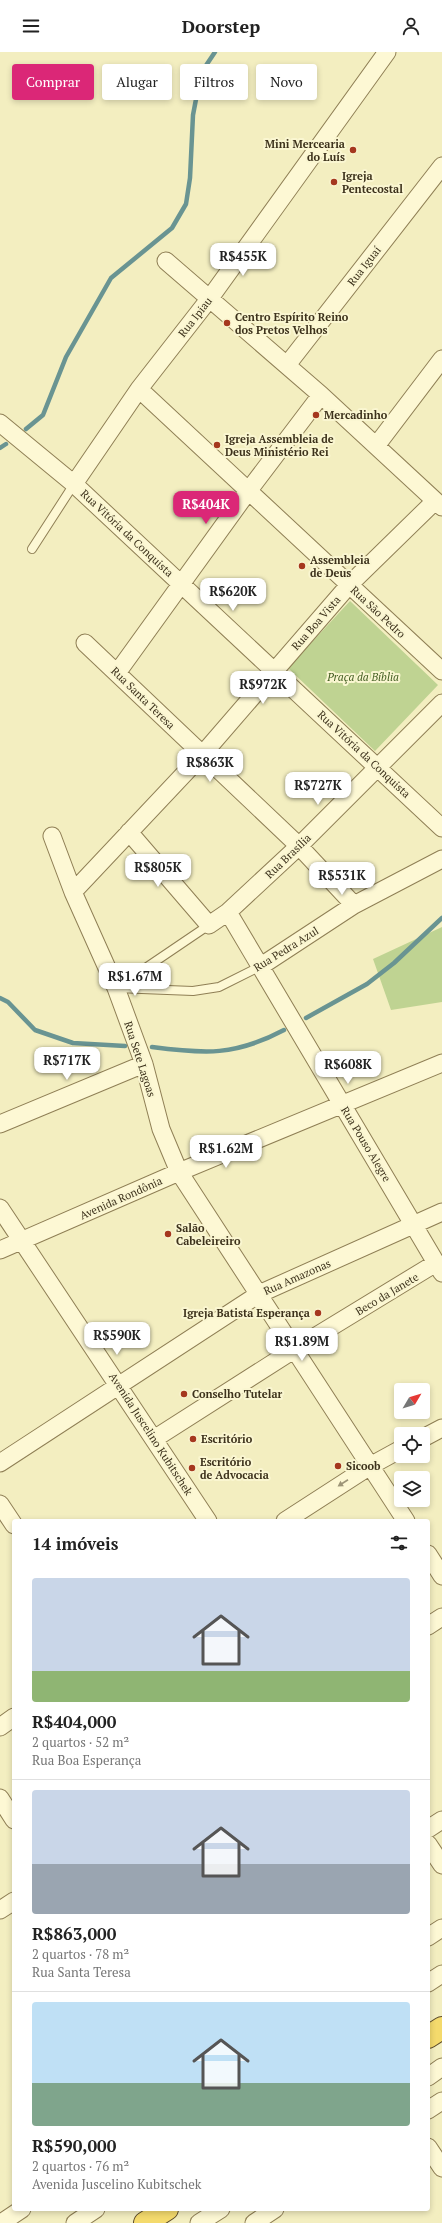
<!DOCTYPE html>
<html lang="pt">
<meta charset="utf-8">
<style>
body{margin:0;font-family:"PT Serif",serif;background:#f2f2f2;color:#222;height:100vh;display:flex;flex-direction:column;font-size:15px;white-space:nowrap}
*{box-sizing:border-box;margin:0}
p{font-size:13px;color:#767676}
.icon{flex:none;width:22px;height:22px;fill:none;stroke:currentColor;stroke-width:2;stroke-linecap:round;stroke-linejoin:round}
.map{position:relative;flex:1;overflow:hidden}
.details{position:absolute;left:12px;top:1467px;width:418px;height:692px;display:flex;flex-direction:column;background:#fff;border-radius:4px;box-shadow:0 2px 6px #0003}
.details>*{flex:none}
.hud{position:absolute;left:12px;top:12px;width:418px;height:36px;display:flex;gap:8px}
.needle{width:26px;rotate:52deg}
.controls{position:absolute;left:394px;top:1331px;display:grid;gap:8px}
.controls a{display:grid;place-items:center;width:36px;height:36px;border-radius:4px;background:#fff;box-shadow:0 2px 6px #0003;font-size:20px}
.price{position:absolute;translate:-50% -34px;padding:0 9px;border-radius:8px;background:#fff;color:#222;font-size:13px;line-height:26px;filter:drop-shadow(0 1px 2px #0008)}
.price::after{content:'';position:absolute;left:50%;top:24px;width:12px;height:9px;margin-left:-6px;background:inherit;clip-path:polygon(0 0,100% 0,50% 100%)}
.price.on{background:#db2777;color:#fff}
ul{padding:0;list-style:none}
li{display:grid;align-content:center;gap:8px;height:212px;padding:0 20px}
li+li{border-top:1px solid #e0e0e0}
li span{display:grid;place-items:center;height:124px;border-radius:4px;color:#555}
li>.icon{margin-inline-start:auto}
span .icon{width:72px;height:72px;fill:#fffc;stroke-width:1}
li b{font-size:17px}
h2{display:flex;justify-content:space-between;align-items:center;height:48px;padding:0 20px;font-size:17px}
.pill{padding:0 14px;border-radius:4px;background:#fff;box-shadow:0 2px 6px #0003;font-size:14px;line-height:36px}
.pill.on{background:#db2777;color:#fff}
header{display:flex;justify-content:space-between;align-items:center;height:52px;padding:0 20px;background:#fff;font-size:18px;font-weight:800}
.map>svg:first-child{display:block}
.green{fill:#bfd392}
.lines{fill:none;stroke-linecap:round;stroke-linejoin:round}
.stream{stroke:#699492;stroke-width:4.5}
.service-casing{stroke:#8f7f55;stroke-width:10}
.minor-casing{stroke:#8f7f55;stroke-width:19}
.trunk-casing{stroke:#5c4b2a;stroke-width:24}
.service{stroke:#fdf8d4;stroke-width:8}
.minor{stroke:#fdf8d4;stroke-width:17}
.trunk{stroke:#f4da6c;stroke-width:22}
.oneway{fill:#9d9578}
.poi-dot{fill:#a5371e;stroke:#faf6d1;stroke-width:1.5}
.labels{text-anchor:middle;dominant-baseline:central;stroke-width:4;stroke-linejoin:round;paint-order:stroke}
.poi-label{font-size:11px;font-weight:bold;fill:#3d321c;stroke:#faf6d1;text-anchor:start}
.street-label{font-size:11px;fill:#3d321c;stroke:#faf6d1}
.park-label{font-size:11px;font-style:italic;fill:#415c20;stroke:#faf6d1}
</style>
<header><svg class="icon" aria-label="menu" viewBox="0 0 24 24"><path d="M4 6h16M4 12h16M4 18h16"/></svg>Doorstep<svg class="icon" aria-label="person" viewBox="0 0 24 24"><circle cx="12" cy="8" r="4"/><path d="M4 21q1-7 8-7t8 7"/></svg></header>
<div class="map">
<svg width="442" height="2171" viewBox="0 0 442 2171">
<rect width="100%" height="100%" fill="#f3eec0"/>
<path class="green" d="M350,549L438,633L375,699L288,616Z
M442,875V950L391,958L373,907Z"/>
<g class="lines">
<path class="stream" d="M26,377L43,363L66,305L111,226L172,176L186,152L190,126L193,63L201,21L215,0
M0,396L6,392
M0,946L8,950L35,978L73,991L125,994
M306,966L367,932L394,911L442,866
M152,995C205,1002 235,1004 284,978"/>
<g class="service-casing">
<path id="service" d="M32,497L74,432
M116,936L193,939L219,935L261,914
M116,936L209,873"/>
</g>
<g class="minor-casing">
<path id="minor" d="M166,209L321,343L442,455
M287,313L442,114
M139,337L442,619
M0,371L74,432L442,776
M376,394L442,307
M74,432L139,337L210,246L387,0
M85,591L299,794L354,853
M117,621L249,438L321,343
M129,780L209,873L228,860L299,794L442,651
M52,784L73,840L116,936L144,1012L161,1077L179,1120L406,1469
M73,840L202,703L349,533L435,449
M228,860L442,1221
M261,914L354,853L442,807
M0,1072L144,1012
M0,1156L208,1469
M0,1198L179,1120L442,1011
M423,1386L442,1376
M154,1387L295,1297L436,1211
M0,1411L259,1242L442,1160
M0,1452L14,1473
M285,1469L370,1414L401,1397
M428,1502L442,1524
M428,1574L442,1565
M0,1675L14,1665
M0,1746L14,1768
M428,1777L442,1768
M428,1792L442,1813
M0,1858L14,1849
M428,1885L442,1876
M428,1931L442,1922
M428,2025L442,2015
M428,2058L442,2049
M428,2095L442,2116
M1,2171L22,2157
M75,2171L96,2157
M199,2171L221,2157
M254,2171L275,2157"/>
</g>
<g class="trunk-casing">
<path id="trunk" d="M428,1985L442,1976
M145,2171L167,2157"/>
</g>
<use href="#service" class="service"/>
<use href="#minor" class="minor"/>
<use href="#trunk" class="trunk"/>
</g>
<defs><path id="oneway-solid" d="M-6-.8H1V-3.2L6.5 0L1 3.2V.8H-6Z"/></defs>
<use class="oneway" href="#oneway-solid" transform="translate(343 1431) rotate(147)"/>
<g class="poi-dot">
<circle cx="353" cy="98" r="4"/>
<circle cx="334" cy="130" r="4"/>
<circle cx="227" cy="271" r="4"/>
<circle cx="316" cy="363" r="4"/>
<circle cx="217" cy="393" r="4"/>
<circle cx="302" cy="514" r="4"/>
<circle cx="168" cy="1182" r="4"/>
<circle cx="318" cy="1261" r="4"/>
<circle cx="184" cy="1342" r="4"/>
<circle cx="193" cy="1387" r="4"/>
<circle cx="338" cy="1414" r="4"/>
<circle cx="192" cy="1416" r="4"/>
</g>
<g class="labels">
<g class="poi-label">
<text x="345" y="92" text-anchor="end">Mini Mercearia<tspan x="345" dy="13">do Luís</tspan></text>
<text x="342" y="124">Igreja<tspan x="342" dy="13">Pentecostal</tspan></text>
<text x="235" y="265">Centro Espírito Reino<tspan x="235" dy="13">dos Pretos Velhos</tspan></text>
<text x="324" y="363">Mercadinho</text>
<text x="225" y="387">Igreja Assembleia de<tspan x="225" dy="13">Deus Ministério Rei</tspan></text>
<text x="310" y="508">Assembleia<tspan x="310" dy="13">de Deus</tspan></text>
<text x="176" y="1176">Salão<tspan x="176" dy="13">Cabeleireiro</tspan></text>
<text x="310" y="1261" text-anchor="end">Igreja Batista Esperança</text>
<text x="192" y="1342">Conselho Tutelar</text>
<text x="201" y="1387">Escritório</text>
<text x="200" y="1410">Escritório<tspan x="200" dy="13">de Advocacia</tspan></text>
<text x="346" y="1414">Sicoob</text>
</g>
<g class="street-label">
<text transform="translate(364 214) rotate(-52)">Rua Iguaí</text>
<text transform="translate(195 265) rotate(-52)">Rua Ipiau</text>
<text transform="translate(127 481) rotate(43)">Rua Vitória da Conquista</text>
<text transform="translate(378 560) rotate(43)">Rua São Pedro</text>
<text transform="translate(316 571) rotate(-49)">Rua Boa Vista</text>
<text transform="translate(143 646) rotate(44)">Rua Santa Teresa</text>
<text transform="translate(364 702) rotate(43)">Rua Vitória da Conquista</text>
<text transform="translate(288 804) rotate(-44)">Rua Brasília</text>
<text transform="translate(286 897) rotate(-32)">Rua Pedra Azul</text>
<text transform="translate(140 1007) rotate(72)">Rua Sete Lagoas</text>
<text transform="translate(366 1092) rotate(59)">Rua Pouso Alegre</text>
<text transform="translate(121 1146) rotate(-24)">Avenida Rondônia</text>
<text transform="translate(297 1225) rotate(-24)">Rua Amazonas</text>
<text transform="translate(387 1242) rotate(-31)">Beco da Janete</text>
<text transform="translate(151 1382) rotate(57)">Avenida Juscelino Kubitschek</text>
</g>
<g class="park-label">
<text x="363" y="625">Praça da Bíblia</text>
</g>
</g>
</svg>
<div class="controls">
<a><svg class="needle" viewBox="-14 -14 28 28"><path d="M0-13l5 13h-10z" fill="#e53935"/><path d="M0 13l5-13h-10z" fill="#767676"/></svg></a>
<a><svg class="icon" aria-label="locate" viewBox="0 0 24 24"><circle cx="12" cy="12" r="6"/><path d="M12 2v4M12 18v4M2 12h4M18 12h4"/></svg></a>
<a><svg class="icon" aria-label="layers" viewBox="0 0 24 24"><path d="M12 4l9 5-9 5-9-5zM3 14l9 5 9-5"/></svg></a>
</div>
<b class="price" style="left:243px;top:225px">R$455K</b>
<b class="price on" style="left:206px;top:473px">R$404K</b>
<b class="price" style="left:233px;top:560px">R$620K</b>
<b class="price" style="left:263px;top:653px">R$972K</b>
<b class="price" style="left:210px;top:731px">R$863K</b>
<b class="price" style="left:318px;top:754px">R$727K</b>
<b class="price" style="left:158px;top:836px">R$805K</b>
<b class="price" style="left:342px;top:844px">R$531K</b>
<b class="price" style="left:135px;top:945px">R$1.67M</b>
<b class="price" style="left:67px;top:1029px">R$717K</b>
<b class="price" style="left:348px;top:1033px">R$608K</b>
<b class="price" style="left:226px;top:1117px">R$1.62M</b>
<b class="price" style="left:117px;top:1304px">R$590K</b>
<b class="price" style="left:302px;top:1310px">R$1.89M</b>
<div class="hud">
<a class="pill on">Comprar</a>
<a class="pill">Alugar</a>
<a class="pill">Filtros</a>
<a class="pill">Novo</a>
</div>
<section class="details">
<h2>14 imóveis<svg class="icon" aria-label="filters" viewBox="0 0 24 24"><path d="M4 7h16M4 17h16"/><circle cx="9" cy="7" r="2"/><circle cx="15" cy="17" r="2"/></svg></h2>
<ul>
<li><span style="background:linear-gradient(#c9d6e8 75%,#8fb573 0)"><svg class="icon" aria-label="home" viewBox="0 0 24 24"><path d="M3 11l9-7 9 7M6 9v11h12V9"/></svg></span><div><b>R$404,000</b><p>2 quartos · 52 m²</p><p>Rua Boa Esperança</p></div></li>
<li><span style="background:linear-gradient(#c9d6e8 60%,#9aa5b1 0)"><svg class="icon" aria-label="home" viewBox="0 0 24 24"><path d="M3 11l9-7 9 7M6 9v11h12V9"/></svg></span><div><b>R$863,000</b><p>2 quartos · 78 m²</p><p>Rua Santa Teresa</p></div></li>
<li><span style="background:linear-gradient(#bfe0f5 65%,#7fa58c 0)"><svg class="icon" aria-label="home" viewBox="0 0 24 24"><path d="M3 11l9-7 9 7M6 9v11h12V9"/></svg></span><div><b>R$590,000</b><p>2 quartos · 76 m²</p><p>Avenida Juscelino Kubitschek</p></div></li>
</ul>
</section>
</div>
